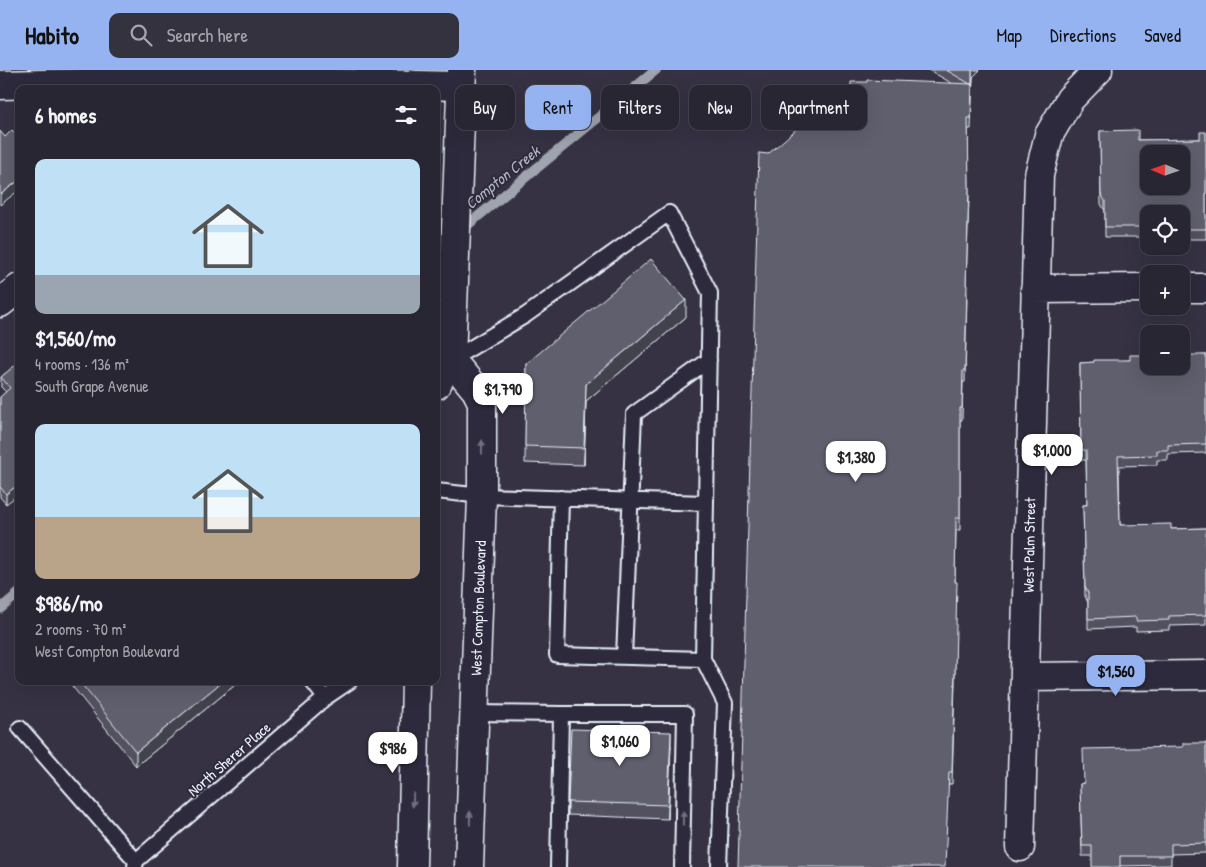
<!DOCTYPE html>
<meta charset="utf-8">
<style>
body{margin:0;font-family:"Patrick Hand",sans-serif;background:#34323f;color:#f1f3f6;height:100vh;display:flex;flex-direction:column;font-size:19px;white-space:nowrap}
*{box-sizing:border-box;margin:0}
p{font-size:16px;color:#a5a5ac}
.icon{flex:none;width:28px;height:28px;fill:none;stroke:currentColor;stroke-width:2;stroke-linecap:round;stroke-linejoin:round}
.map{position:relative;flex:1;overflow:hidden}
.panel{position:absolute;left:15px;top:15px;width:425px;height:600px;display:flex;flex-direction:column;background:#282633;border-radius:10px;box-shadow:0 5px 20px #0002,0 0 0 1px #44434e}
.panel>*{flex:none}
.banner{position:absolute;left:455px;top:15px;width:475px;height:45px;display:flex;gap:10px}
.needle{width:32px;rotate:272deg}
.controls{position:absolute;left:1140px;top:75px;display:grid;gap:10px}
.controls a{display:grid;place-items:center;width:50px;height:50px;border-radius:10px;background:#282633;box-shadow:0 5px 20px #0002,0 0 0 1px #44434e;font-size:25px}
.price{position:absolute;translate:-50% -42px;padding:0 11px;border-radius:10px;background:#fff;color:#222;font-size:16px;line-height:32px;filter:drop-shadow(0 1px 2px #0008)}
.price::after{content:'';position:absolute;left:50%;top:30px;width:15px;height:11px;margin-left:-8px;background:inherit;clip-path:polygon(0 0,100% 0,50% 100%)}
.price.selected{background:#95b2f1;color:#111}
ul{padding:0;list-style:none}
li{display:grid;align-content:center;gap:10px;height:265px;padding:0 20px}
li span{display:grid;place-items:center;height:155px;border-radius:10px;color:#555}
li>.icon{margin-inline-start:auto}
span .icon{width:90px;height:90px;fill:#fffc;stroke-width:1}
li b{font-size:21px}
h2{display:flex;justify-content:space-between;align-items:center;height:60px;padding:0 20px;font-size:21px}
.pill{padding:0 18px;border-radius:10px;background:#282633;box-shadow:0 5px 20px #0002,0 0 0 1px #44434e;font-size:18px;line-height:45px}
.pill.selected{background:#95b2f1;color:#111}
header{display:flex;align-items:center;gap:30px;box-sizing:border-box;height:70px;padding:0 25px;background:#95b2f1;color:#111}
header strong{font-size:24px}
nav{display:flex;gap:28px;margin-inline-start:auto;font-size:18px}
.search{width:350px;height:45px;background:#34323f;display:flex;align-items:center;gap:12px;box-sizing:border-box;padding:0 18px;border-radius:10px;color:#a5a5ac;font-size:19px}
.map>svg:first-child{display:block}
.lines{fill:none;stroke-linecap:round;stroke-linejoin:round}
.stream{stroke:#a0a4af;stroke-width:10}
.service-casing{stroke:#e8f1f8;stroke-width:18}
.minor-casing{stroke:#e8f1f8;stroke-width:31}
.secondary-casing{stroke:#e8f1f8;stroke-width:31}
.service{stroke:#2f2a3d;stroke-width:14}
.minor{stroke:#2f2a3d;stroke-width:28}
.secondary{stroke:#2f2a3d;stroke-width:28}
.wall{fill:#53515f;stroke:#e8f1f8}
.shaded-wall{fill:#43424d;stroke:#e8f1f8}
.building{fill:#605e6e;stroke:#e8f1f8;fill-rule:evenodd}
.oneway{fill:#70707e}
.labels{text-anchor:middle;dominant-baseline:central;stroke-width:4;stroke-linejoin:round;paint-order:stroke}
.street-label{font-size:15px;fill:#e8f1f8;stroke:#2f2a3d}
.water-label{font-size:16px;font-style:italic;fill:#b2b7c2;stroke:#2f2a3d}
</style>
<header>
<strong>Habito</strong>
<div class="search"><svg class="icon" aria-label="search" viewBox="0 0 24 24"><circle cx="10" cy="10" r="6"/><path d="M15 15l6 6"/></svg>Search here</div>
<nav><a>Map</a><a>Directions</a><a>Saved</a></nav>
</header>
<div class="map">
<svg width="1206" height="797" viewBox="0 0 1206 797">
<rect width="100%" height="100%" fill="#363244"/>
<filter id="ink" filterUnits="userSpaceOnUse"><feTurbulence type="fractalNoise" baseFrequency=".02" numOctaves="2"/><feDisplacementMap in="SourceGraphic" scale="10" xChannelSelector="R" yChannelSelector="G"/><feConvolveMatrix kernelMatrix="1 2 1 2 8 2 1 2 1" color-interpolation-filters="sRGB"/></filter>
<g filter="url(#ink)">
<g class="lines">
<path class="stream" d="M436,181L656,0
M0,539L19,523"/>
<g class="service-casing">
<path id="service" d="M451,290L526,245L669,143L710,223L703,589L725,633L719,797
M436,421L482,426L705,433
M561,428L557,585L703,589
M624,587L634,344L709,290
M312,611L325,628
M474,643L561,644L558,797
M561,644H685L682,797
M20,658L136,791
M135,797L136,791L325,628L350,611"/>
</g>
<g class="minor-casing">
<path id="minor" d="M0,15L208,10L461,16
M1181,218H1206
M1035,219L1149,218
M0,233L19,218
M1026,607L1206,605
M1020,777L1039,105L1049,65L1070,29L1098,0"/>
</g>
<g class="secondary-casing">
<path id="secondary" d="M451,290L476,320L482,332V426L469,797
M436,315L451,290L462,0
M412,797L416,611"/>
</g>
<use href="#service" class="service"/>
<use href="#minor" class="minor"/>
<use href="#secondary" class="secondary"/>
</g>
<path class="wall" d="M929,0H980L973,7L971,59H968L969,129L966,215L967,226L965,312H963L962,350H960V460H956L955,512V613L952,714H949L768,84L850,43L953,14Z
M1100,61L1138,70L1200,69L1206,62V169H1181V144H1149V167H1105V141L1101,134Z
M686,247L586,331L584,395L525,393L526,294Z
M1206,285V383L1168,384V390H1157V395L1119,396L1120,455L1171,459L1206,458V555L1169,556V560L1136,561V557L1088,559V533L1085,526L1083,435H1087L1086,390H1081L1080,293L1130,290Z
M19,292L6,434L0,427V327L6,322L1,317V307Z
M68,611H240L136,696Z
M1206,673V783L1171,784V795L1120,796L1092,786H1082L1080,714L1083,713L1183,677Z
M671,675L668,749L568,745V732Z"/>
<path class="shaded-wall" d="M972,0H980L973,7L972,24Z
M19,110V120L0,135V125Z
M686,230V247L586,331L584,395L586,314Z
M19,414V424L6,434V424Z
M223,611H240L136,696V682Z
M671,662V675L668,749V735Z"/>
<path class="building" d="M946,0H972V15Z
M867,10L972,14L971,48H968L969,117L966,215H967L965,300H963L962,338H960V448H956L955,512H957L955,601L952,702H949L945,797H738L759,83L768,84L816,42L850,43L851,12H867Z
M12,60L19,68V110L0,125V61L5,67Z
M1138,60V70L1200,69V62H1206V159H1181V144H1149V157H1105V131L1101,124L1100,61ZM1149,84H1181V116H1149Z
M651,189L686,230L586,314L584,378L525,376L526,294Z
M1130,285H1149V296H1181V285H1206V374L1168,375V380H1157V385L1118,386L1120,455L1171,454V459L1206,458V545L1169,546V550L1136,551V547L1088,549V523L1085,517L1083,435H1087L1086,380H1081L1080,293L1094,292V290H1130Z
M19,292V414L6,424L0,417V327L10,318L1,307Z
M79,611H223L136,682Z
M571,659L671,662L668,735L568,732Z
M1183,673H1206V773L1171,774V786H1120V797H1092V776H1082L1080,714L1084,713L1083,679L1183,677Z"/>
<defs><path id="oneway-solid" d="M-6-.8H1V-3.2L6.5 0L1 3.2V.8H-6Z" transform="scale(1.25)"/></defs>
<g class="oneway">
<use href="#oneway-solid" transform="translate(482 377) rotate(-90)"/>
<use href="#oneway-solid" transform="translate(413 730) rotate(91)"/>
<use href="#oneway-solid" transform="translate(470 748) rotate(-89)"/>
<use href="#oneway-solid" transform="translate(683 748) rotate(-89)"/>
</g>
</g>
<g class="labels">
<g class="street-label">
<text transform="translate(1029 475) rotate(-89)">West Palm Street</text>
<text transform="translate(478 538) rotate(-88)">West Compton Boulevard</text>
<text transform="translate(229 689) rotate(-41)">North Sherer Place</text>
</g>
<g class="water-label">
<text transform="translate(502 107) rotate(-39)">Compton Creek</text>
</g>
</g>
</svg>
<div class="controls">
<a><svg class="needle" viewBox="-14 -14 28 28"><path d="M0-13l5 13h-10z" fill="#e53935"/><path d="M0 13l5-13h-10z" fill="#a5a5ac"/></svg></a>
<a><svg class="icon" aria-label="locate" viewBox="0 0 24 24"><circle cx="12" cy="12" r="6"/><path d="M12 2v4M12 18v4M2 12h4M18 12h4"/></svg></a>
<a>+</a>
<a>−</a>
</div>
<b class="price" style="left:503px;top:345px">$1,790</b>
<b class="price" style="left:1052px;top:406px">$1,000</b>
<b class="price" style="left:856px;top:413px">$1,380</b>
<b class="price selected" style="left:1116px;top:627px">$1,560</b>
<b class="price" style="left:620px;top:697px">$1,060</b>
<b class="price" style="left:393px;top:704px">$986</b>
<div class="banner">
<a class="pill">Buy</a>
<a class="pill selected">Rent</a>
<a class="pill">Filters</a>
<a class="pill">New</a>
<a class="pill">Apartment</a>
</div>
<section class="panel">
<h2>6 homes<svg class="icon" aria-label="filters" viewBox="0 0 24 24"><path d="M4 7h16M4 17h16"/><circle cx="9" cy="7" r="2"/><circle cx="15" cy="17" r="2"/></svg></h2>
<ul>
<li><span style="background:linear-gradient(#bfe0f5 75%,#9aa5b1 0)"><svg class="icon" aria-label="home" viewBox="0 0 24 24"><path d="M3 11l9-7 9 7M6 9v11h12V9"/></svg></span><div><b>$1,560/mo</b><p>4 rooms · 136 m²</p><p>South Grape Avenue</p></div></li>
<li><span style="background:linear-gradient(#bfe0f5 60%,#b9a48a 0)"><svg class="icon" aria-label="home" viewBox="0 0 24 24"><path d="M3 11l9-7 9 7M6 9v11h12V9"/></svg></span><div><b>$986/mo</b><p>2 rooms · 70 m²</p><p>West Compton Boulevard</p></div></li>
</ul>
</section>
</div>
